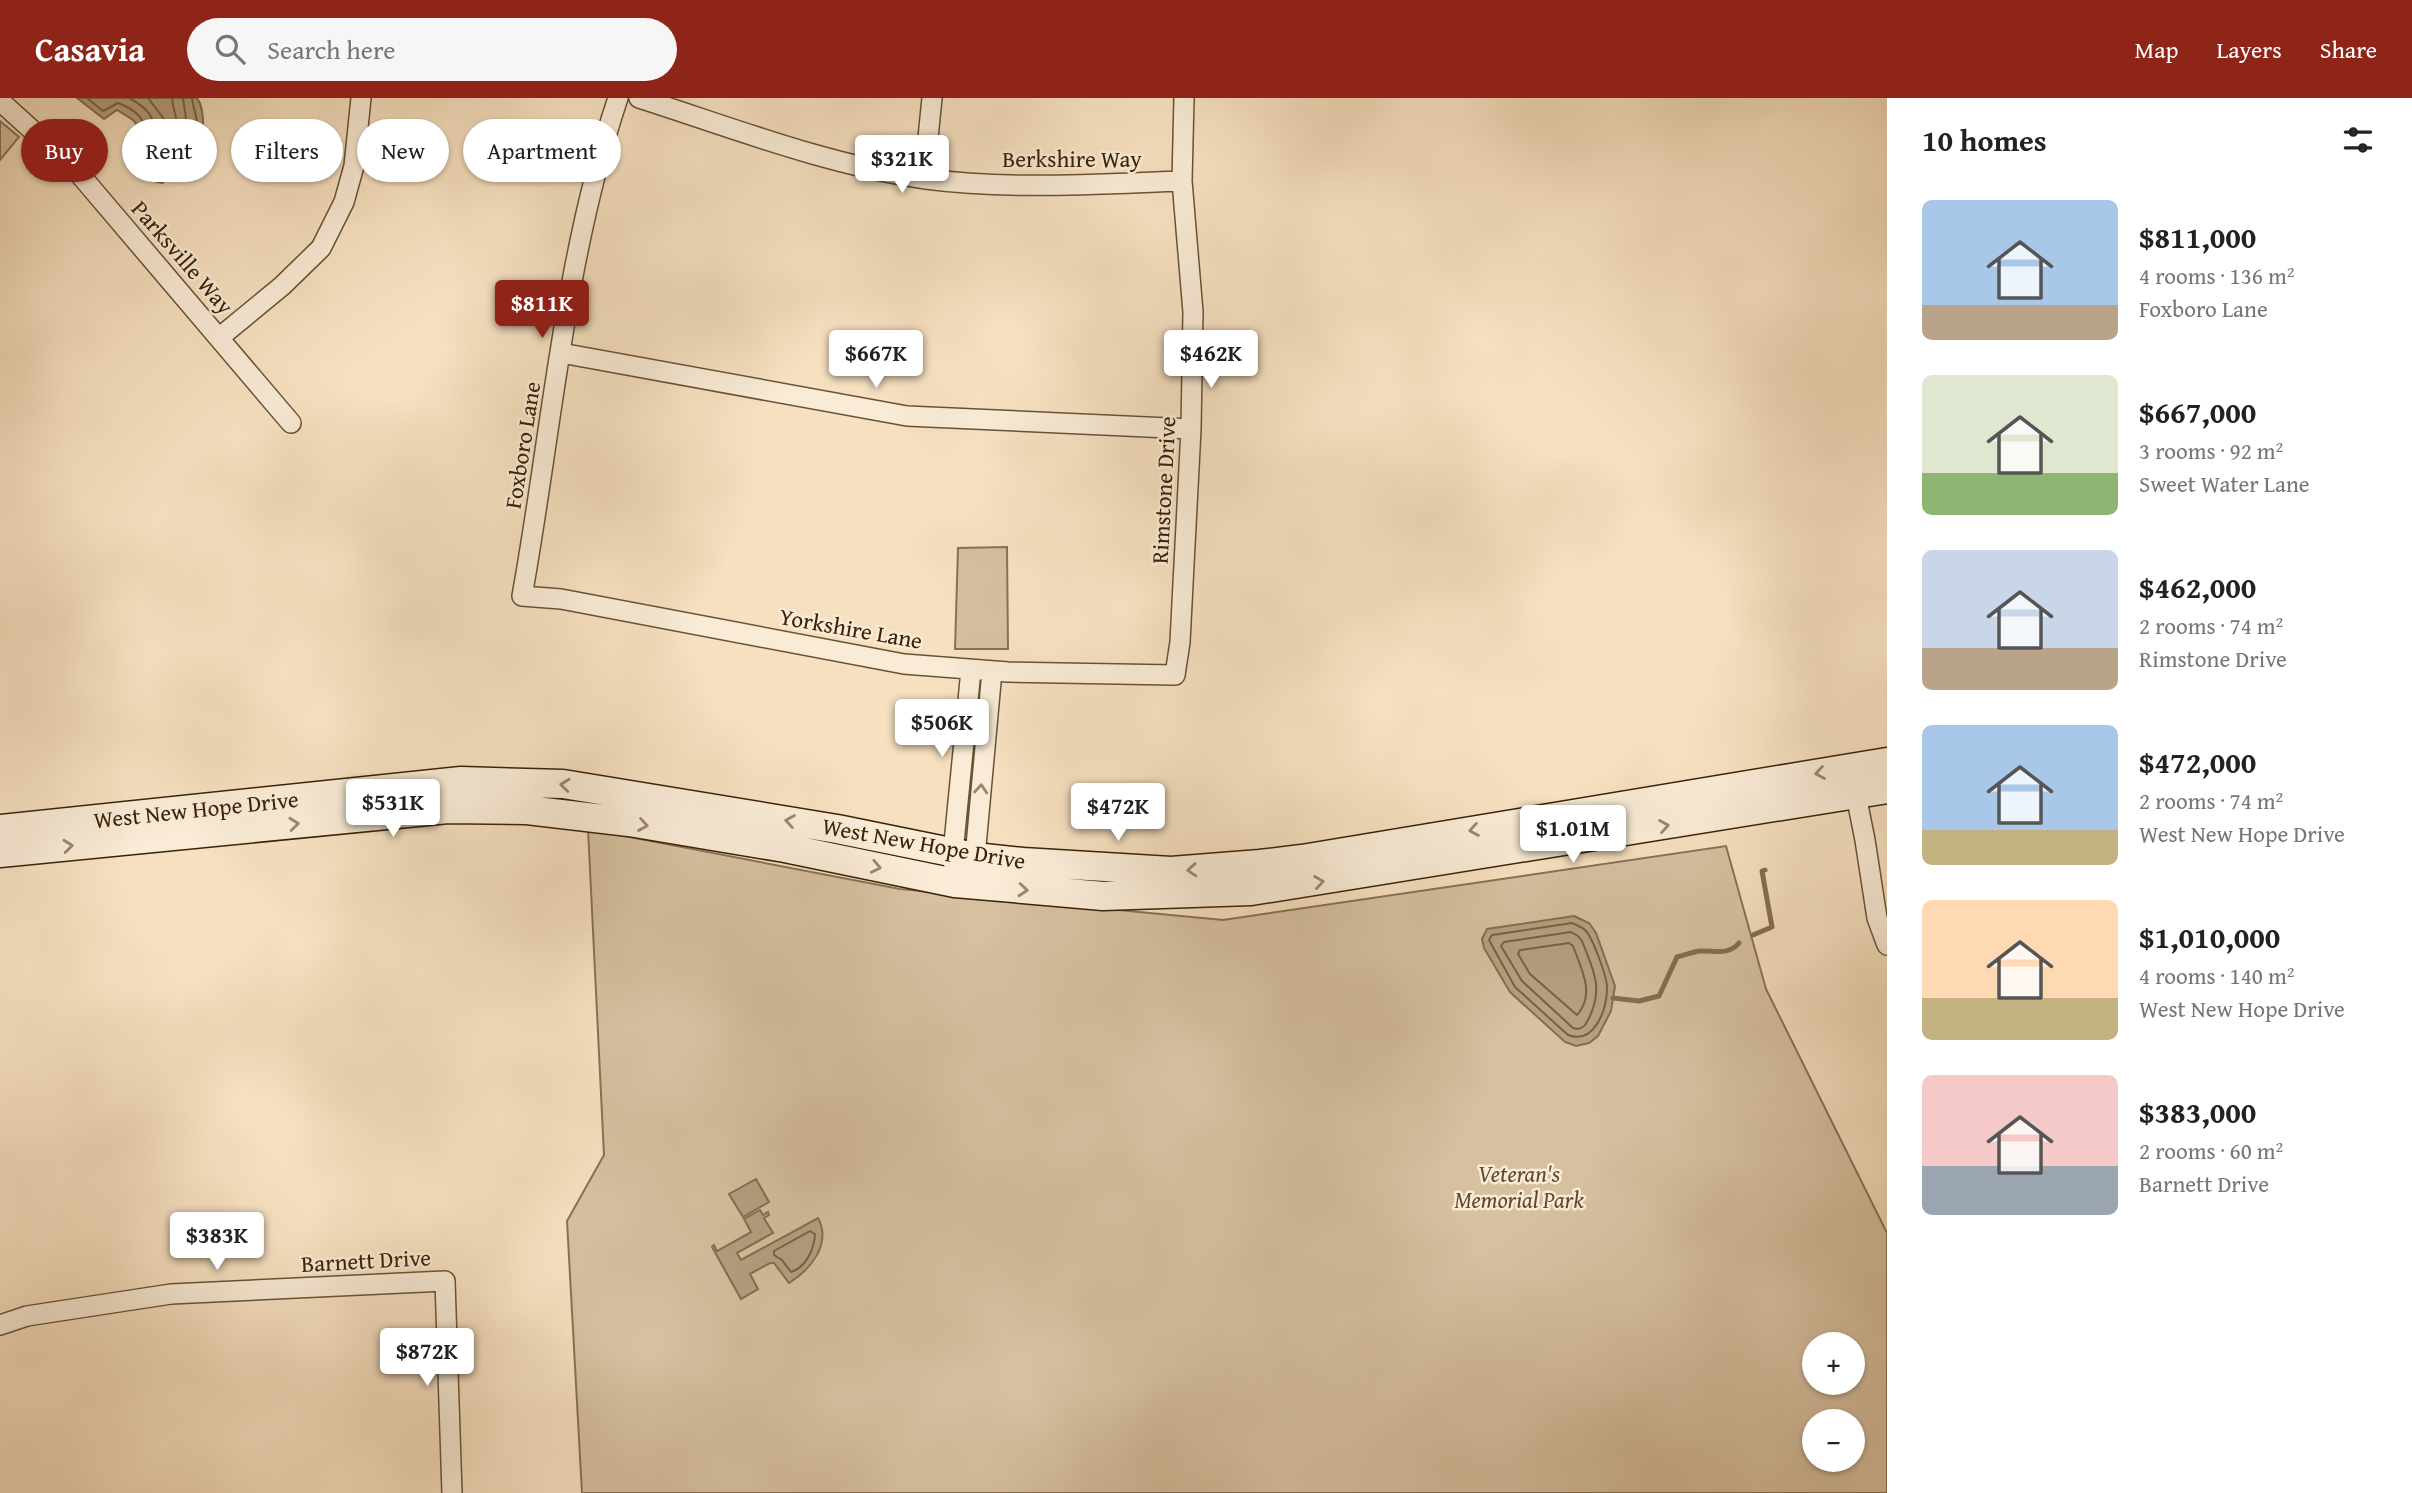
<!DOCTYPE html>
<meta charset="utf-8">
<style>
body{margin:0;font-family:"Gentium Book Plus",serif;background:#f6f6f6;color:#222;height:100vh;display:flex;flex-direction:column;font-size:26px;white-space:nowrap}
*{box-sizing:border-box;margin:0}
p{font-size:23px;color:#767676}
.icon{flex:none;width:38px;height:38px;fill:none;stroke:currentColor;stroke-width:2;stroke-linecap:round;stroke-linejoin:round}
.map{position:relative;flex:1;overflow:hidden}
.side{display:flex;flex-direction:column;background:#fff;width:525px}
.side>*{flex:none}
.guide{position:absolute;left:21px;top:21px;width:665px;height:63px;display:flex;gap:14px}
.buttons{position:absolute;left:1802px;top:1234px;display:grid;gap:14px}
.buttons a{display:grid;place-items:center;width:63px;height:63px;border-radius:50%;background:#fff;box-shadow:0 2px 5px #0004;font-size:35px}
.price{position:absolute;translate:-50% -60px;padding:0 16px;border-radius:7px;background:#fff;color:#222;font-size:23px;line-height:46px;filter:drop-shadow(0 2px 4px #0008)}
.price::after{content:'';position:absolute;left:50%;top:42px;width:21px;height:16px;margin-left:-10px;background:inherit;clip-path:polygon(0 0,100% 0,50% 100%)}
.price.selected{background:#8f2418;color:#fff}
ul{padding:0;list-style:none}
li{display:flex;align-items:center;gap:21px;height:175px;padding:0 35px}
li span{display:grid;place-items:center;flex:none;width:196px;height:140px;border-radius:10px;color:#555}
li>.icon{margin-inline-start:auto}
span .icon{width:84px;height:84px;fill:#fffc;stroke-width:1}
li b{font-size:30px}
h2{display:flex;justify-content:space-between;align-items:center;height:84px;padding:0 35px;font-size:30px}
.chip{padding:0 24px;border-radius:32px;background:#fff;box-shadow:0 2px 5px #0004;font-size:24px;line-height:63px}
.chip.selected{background:#8f2418;color:#fff}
header{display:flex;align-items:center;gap:42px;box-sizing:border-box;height:98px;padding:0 35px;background:#8f2418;color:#fff}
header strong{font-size:33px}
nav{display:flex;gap:38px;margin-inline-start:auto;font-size:24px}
.search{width:490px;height:63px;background:#f6f6f6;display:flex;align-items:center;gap:18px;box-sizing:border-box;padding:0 24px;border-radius:38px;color:#767676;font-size:26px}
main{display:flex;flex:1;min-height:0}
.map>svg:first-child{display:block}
.green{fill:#d6c0a0;stroke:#887153;stroke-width:2;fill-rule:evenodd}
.water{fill:#b69f81;stroke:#846d50;stroke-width:2}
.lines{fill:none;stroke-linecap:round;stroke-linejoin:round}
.shore{stroke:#786044;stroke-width:2}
.stream{stroke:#846d50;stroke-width:5}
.street-casing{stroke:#695234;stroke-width:22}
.secondary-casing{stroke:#3a2206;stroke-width:31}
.street{stroke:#f9ebd6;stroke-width:19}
.secondary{stroke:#f9ebd6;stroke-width:28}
.oneway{stroke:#9a866e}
.labels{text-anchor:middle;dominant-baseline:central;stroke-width:5;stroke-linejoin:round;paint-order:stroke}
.street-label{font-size:23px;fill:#3a2206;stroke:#f9ebd6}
.park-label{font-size:23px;font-style:italic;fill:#614a2c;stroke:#f9ebd6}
</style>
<header>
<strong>Casavia</strong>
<div class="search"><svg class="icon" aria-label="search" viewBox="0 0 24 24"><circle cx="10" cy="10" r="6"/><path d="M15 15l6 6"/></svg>Search here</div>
<nav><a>Map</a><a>Layers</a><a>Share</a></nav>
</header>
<main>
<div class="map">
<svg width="1887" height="1395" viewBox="0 0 1887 1395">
<rect width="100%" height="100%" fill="#f6e0c0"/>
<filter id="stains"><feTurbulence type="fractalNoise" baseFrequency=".00286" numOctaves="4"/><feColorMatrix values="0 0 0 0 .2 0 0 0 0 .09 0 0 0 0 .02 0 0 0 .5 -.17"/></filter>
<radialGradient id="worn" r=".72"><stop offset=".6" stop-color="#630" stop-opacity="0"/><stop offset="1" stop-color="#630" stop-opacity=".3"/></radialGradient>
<path class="green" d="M0,23L19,39L0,62Z
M1007,449L1008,551H955L958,450Z
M588,731L900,791L1223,822L1726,748L1766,891L1887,1135V1395H582L567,1123L604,1057ZM1815,1246H1853V1284H1815ZM1815,1323H1853V1362H1815Z"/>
<path class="water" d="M77,0H197C202,7 202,13 203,21C205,53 183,66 162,85L145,81L124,55C129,46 138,41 140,31L133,22L117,12L104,21Z
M1574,818L1589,825L1596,835L1615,888L1611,913L1598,938L1589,945L1576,948L1565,944L1510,894L1484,850L1482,841L1487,831Z
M756,1081L769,1104L743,1119L729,1096Z
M760,1112L763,1117L768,1114L769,1117L764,1120L773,1135L737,1155L741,1162L818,1120C832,1146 810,1172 789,1185L774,1165H770L750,1176L758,1191L741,1201L712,1149L714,1147L717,1153L751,1134L744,1121Z"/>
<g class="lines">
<path class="shore" d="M87,0L103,13L118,5C132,10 144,19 146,33C145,43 135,46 133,55L149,75L159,77C172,69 194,51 197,34C199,22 193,11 192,0
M129,0C156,14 161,31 145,55L157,68L183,44L188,34L183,0
M148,0L164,21L165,39L169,42C184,31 173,15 172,0
M1572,825C1577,827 1582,829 1586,833C1593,841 1608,881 1607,891C1607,912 1594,947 1568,937L1515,889L1489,842L1492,837Z
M1571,834L1578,838L1582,843C1593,872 1604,889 1589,920C1586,926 1585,929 1578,931L1573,930L1522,883L1501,848L1504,844Z
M1569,845L1573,848C1581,870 1596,896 1577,917L1530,876L1518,856L1520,852Z
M810,1133L815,1136C814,1152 806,1169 791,1174L782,1162L774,1157V1153Z"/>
<path class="stream" d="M1753,837L1772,829L1762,773L1765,772
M1613,900L1639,903L1659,898L1677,859C1684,857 1693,854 1700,853C1715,852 1728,858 1739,845"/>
<g class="street-casing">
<path id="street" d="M618,0C564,161 552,332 522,498L561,501L904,566L1008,574L1175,577L1180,544L1191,331L1193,214L1182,83L1184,0
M639,0C733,30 827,67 926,81C1010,92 1097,86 1182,83
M0,3L76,72L291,325
M924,80L932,0
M220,239L282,188L321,150L344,104L354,68L361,0
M561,255L907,318L1191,331
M1856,697L1865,742L1877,820L1887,847
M969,767L975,759L992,573
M955,785L953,755L971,572
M0,1227L27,1218L171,1196L445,1183L452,1395"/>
</g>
<g class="secondary-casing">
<path id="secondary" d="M0,731L461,683L563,686L837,731L975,759L1023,764L1171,773L1260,766L1302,761L1887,664
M0,755L448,711L527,712L629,724L785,750L955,785L1103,798L1251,793L1887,691"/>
</g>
<use href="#street" class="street"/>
<use href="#secondary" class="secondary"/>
</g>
<defs><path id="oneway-chevron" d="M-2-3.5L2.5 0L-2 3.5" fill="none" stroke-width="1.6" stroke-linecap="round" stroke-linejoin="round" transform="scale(1.75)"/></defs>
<g class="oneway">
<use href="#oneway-chevron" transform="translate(1820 675) rotate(171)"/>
<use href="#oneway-chevron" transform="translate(565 687) rotate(-174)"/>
<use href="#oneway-chevron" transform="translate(981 691) rotate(-85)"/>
<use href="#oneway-chevron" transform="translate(790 723) rotate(-170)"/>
<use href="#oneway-chevron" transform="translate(294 726) rotate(-6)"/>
<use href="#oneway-chevron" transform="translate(643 727) rotate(9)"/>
<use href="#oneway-chevron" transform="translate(1664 728) rotate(-9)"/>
<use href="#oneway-chevron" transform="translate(1474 732) rotate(170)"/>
<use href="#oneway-chevron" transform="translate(68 748) rotate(-6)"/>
<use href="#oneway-chevron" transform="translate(876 769) rotate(12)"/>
<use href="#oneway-chevron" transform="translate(1192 772) rotate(176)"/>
<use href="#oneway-chevron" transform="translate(1319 784) rotate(-8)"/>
<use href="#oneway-chevron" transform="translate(1023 792) rotate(5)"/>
</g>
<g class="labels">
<g class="street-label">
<text x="1072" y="60">Berkshire Way</text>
<text transform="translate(183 159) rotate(49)">Parksville Way</text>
<text transform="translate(522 347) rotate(-81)">Foxboro Lane</text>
<text transform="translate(1163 392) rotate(-87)">Rimstone Drive</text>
<text transform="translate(851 530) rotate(10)">Yorkshire Lane</text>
<text transform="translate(196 711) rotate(-6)">West New Hope Drive</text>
<text transform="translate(924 745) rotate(10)">West New Hope Drive</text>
<text transform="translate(366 1162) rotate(-3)">Barnett Drive</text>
</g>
<g class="park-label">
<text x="1519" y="1075">Veteran's<tspan x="1519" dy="26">Memorial Park</tspan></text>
</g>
</g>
<rect width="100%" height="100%" filter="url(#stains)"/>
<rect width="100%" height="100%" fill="url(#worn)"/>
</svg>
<div class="buttons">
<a>+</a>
<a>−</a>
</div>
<b class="price" style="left:902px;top:97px">$321K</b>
<b class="price selected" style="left:542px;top:242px">$811K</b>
<b class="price" style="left:876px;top:292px">$667K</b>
<b class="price" style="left:1211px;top:292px">$462K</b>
<b class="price" style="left:942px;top:661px">$506K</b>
<b class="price" style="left:393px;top:741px">$531K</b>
<b class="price" style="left:1118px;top:745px">$472K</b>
<b class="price" style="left:1573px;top:767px">$1.01M</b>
<b class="price" style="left:217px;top:1174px">$383K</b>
<b class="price" style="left:427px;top:1290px">$872K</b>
<div class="guide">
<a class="chip selected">Buy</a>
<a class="chip">Rent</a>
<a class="chip">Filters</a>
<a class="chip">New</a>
<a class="chip">Apartment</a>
</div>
</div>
<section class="side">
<h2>10 homes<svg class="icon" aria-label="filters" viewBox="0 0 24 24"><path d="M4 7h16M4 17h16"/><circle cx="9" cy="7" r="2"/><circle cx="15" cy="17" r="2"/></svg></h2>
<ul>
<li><span style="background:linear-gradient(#a9c7e8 75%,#b9a48a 0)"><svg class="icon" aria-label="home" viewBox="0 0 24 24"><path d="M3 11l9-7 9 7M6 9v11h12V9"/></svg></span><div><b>$811,000</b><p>4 rooms · 136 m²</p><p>Foxboro Lane</p></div></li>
<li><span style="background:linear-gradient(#dfe7d0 70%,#8fb573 0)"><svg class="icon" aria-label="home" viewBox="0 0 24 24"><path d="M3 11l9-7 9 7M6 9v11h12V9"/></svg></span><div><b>$667,000</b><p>3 rooms · 92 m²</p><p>Sweet Water Lane</p></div></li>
<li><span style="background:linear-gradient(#c9d6e8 70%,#b9a48a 0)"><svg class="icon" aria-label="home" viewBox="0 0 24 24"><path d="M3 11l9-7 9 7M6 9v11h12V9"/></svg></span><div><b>$462,000</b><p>2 rooms · 74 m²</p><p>Rimstone Drive</p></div></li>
<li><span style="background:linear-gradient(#a9c7e8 75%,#c2b280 0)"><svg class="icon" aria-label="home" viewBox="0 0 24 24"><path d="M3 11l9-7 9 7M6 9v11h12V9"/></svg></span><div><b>$472,000</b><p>2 rooms · 74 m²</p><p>West New Hope Drive</p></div></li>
<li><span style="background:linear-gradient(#ffd9b3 70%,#c2b280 0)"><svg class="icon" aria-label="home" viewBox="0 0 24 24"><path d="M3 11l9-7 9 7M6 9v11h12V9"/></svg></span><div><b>$1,010,000</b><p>4 rooms · 140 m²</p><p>West New Hope Drive</p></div></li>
<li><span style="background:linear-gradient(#f6c9c9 65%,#9aa5b1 0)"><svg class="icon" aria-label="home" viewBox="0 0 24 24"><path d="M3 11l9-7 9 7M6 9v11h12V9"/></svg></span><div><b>$383,000</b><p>2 rooms · 60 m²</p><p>Barnett Drive</p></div></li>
</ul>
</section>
</main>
